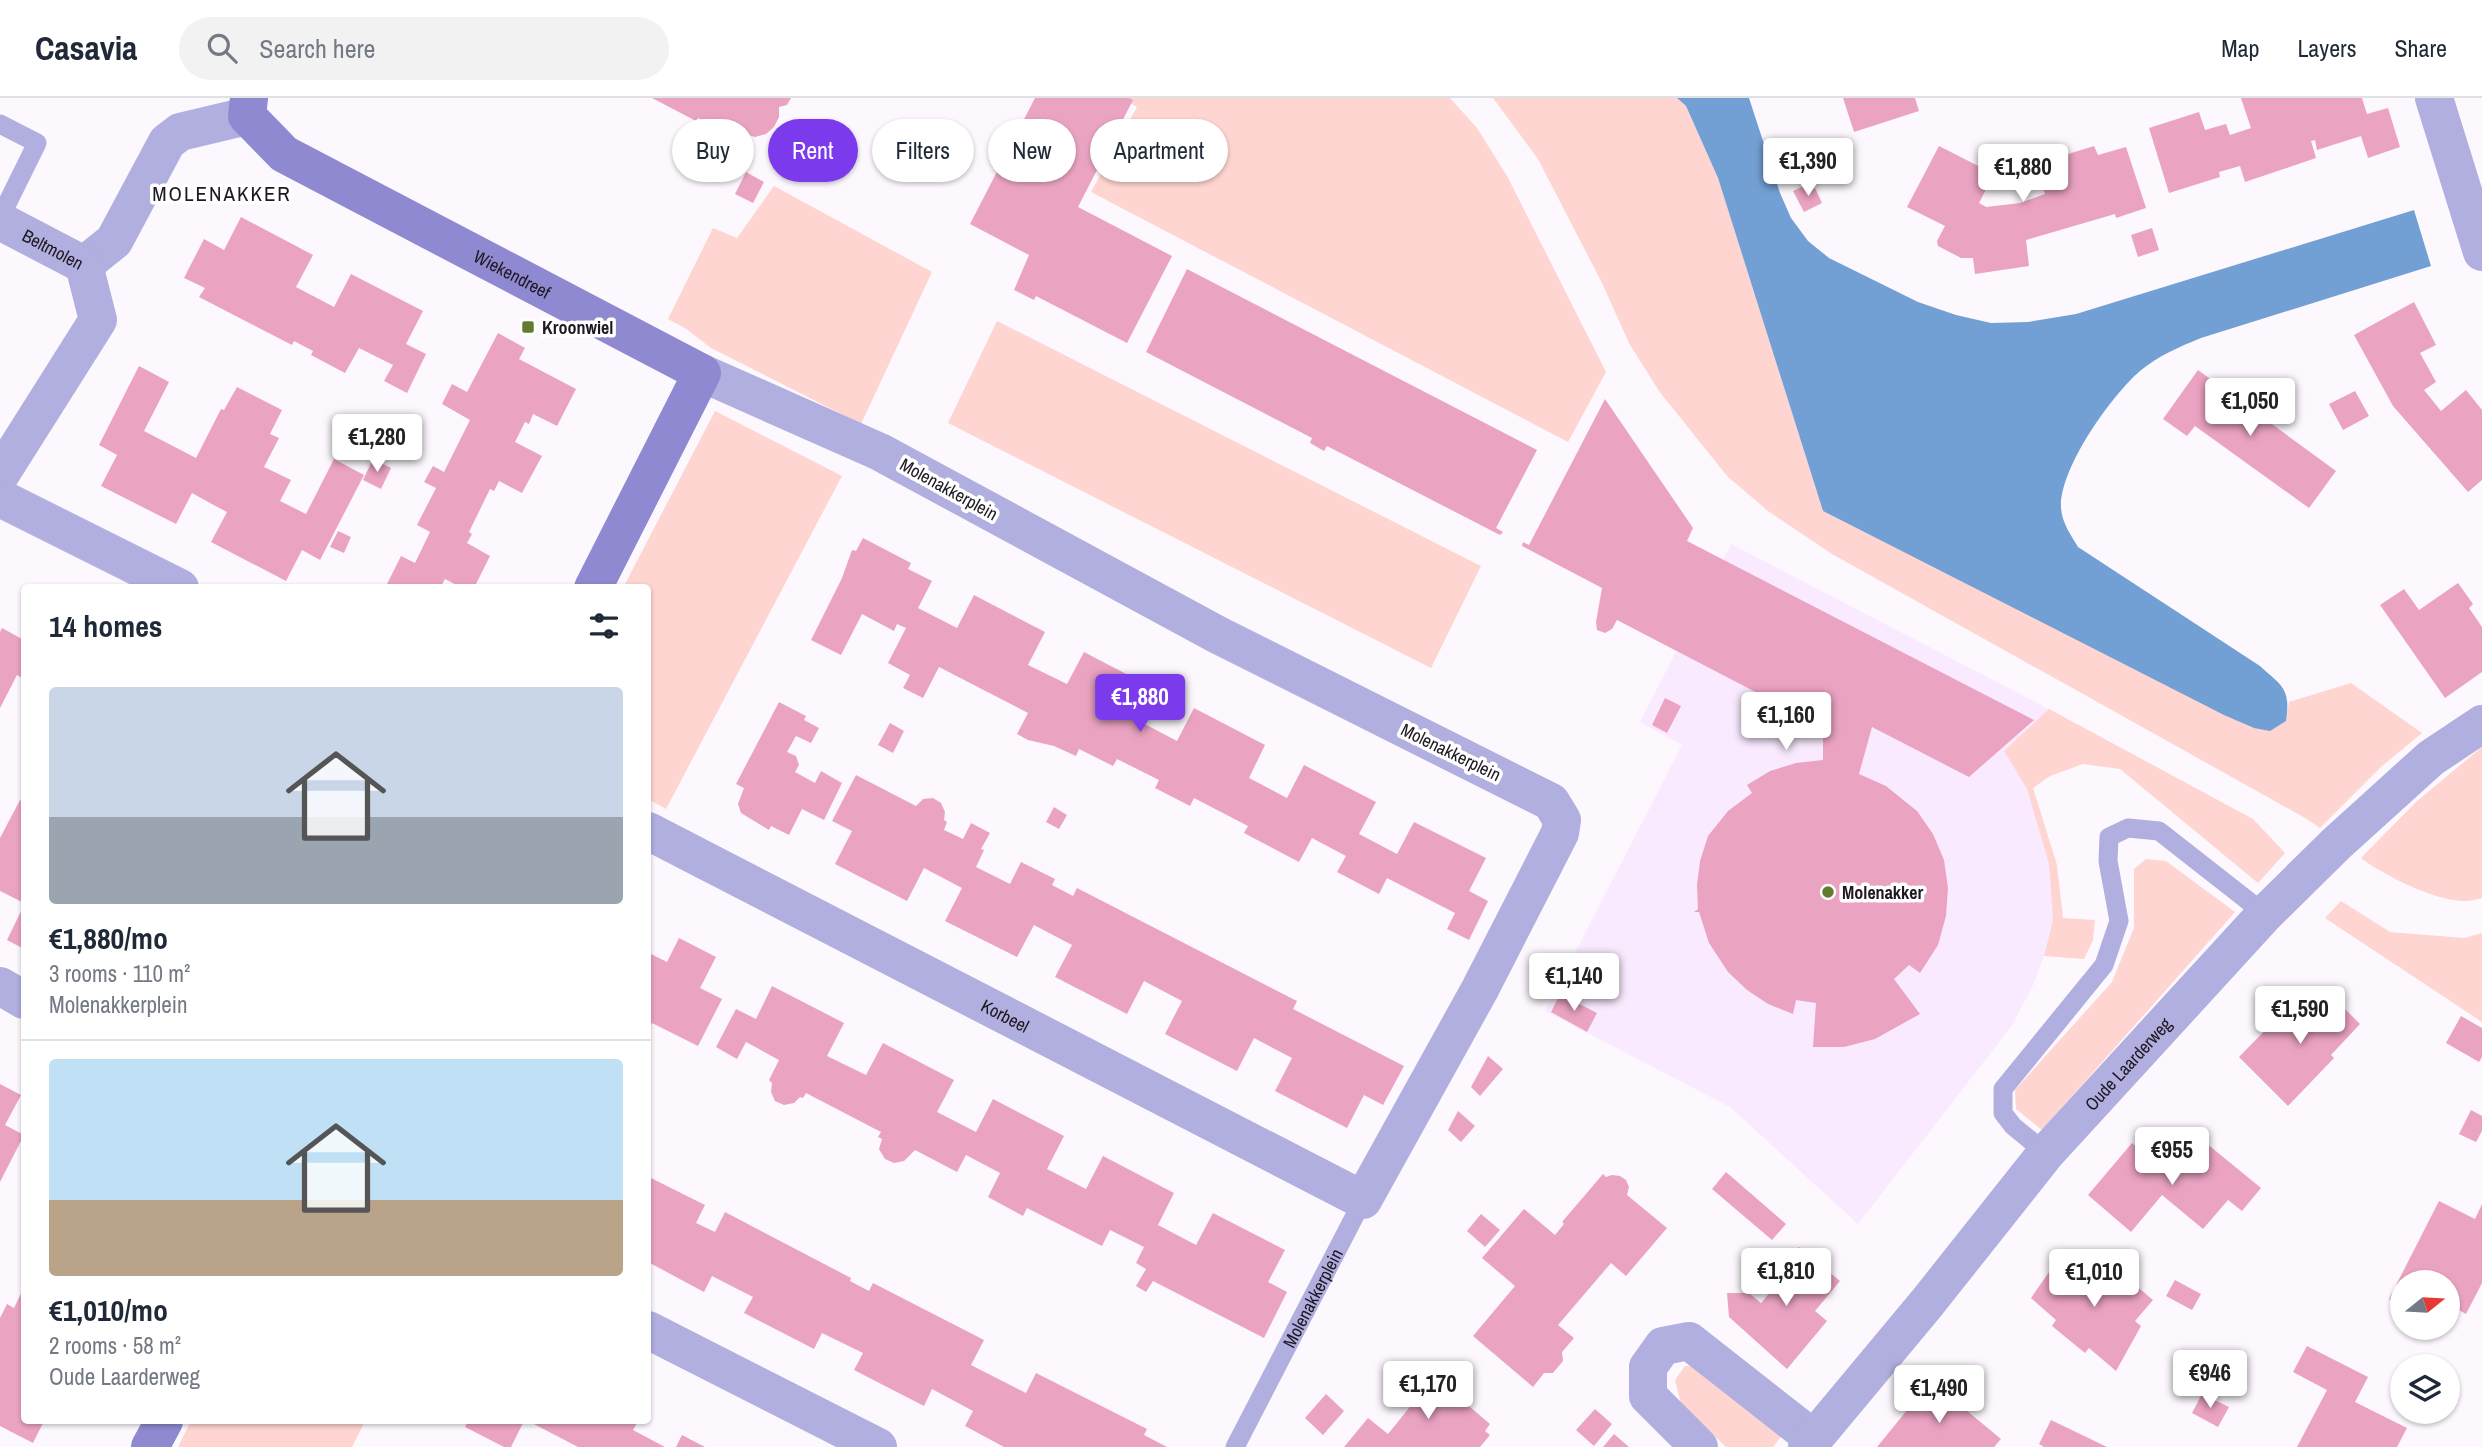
<!DOCTYPE html>
<meta charset="utf-8">
<style>
body{margin:0;font-family:"Archivo Narrow",sans-serif;background:#f2f2f3;color:#1f2937;height:100vh;display:flex;flex-direction:column;font-size:26px;white-space:nowrap}
*{box-sizing:border-box;margin:0}
p{font-size:23px;color:#747a83}
.icon{flex:none;width:38px;height:38px;fill:none;stroke:currentColor;stroke-width:2;stroke-linecap:round;stroke-linejoin:round}
.map{position:relative;flex:1;overflow:hidden}
.drawer{position:absolute;left:21px;top:486px;width:630px;height:840px;display:flex;flex-direction:column;background:#fff;border-radius:7px;box-shadow:0 2px 5px #0004}
.drawer>*{flex:none}
.banner{position:absolute;left:672px;top:21px;width:665px;height:63px;display:flex;gap:14px}
.needle{width:46px;rotate:72deg}
.tools{position:absolute;left:2390px;top:1172px;display:grid;gap:14px}
.tools a{display:grid;place-items:center;width:70px;height:70px;border-radius:50%;background:#fff;box-shadow:0 2px 5px #0004;font-size:35px}
.price{position:absolute;translate:-50% -60px;padding:0 16px;border-radius:7px;background:#fff;color:#222;font-size:23px;line-height:46px;filter:drop-shadow(0 2px 4px #0008)}
.price::after{content:'';position:absolute;left:50%;top:42px;width:21px;height:16px;margin-left:-10px;background:inherit;clip-path:polygon(0 0,100% 0,50% 100%)}
.price.selected{background:#7c3aed;color:#fff}
ul{padding:0;list-style:none}
li{display:grid;align-content:center;gap:14px;height:371px;padding:0 28px}
li+li{border-top:2px solid #e0e1e3}
li span{display:grid;place-items:center;height:217px;border-radius:7px;color:#555}
li>.icon{margin-inline-start:auto}
span .icon{width:126px;height:126px;fill:#fffc;stroke-width:1}
li b{font-size:30px}
h2{display:flex;justify-content:space-between;align-items:center;height:84px;padding:0 28px;font-size:30px}
.tag{padding:0 24px;border-radius:32px;background:#fff;box-shadow:0 2px 5px #0004;font-size:24px;line-height:63px}
.tag.selected{background:#7c3aed;color:#fff}
header{display:flex;align-items:center;gap:42px;box-sizing:border-box;height:98px;padding:0 35px;background:#fff;border-bottom:2px solid #e0e1e3}
header strong{font-size:33px}
nav{display:flex;gap:38px;margin-inline-start:auto;font-size:24px}
.search{width:490px;height:63px;background:#f2f2f3;display:flex;align-items:center;gap:18px;box-sizing:border-box;padding:0 24px;border-radius:38px;color:#747a83;font-size:26px}
.map>svg:first-child{display:block}
.built{fill:#faeaff}
.green{fill:#fed5d0}
.water{fill:#73a0d4}
.building{fill:#eba3c2}
.lines{fill:none;stroke-linecap:round;stroke-linejoin:round}
.lane{stroke:#b0afdf;stroke-width:19}
.street{stroke:#b0afdf;stroke-width:38}
.secondary{stroke:#8e89d0;stroke-width:38}
.poi-dot{fill:#627b2e;stroke:#fff;stroke-width:2.5}
.labels{text-anchor:middle;dominant-baseline:central;stroke-width:7;stroke-linejoin:round;paint-order:stroke}
.street-label{font-size:18px;fill:#1f1721;stroke:#fff}
.poi-label{font-size:18px;font-weight:bold;fill:#1f1721;stroke:#fff;text-anchor:start}
.quarter-label{font-size:21px;letter-spacing:2px;fill:#1f1721;stroke:#fff}
</style>
<header>
<strong>Casavia</strong>
<div class="search"><svg class="icon" aria-label="search" viewBox="0 0 24 24"><circle cx="10" cy="10" r="6"/><path d="M15 15l6 6"/></svg>Search here</div>
<nav><a>Map</a><a>Layers</a><a>Share</a></nav>
</header>
<div class="map">
<svg width="2482" height="1349" viewBox="0 0 2482 1349">
<rect width="100%" height="100%" fill="#fcf8fd"/>
<path class="built" d="M1731,446L2049,611L2005,653L2027,691L2049,766L2053,822L2044,858L2031,892L2010,930L1858,1126L1730,1009L1545,913L1682,647L1640,624Z"/>
<path class="green" d="M1122,0H1450L1477,30L1507,78L1606,274L1568,344L1091,94L1137,9Z
M1493,0H1677L1686,8L1718,80L1823,413L2254,630L2286,623L2289,604L2351,585L2422,635L2382,668L2320,730L2307,721L1832,456L1768,413L1727,378L1659,293L1629,245L1602,185L1538,61Z
M774,88L932,174L861,326L711,250L685,230L668,221L713,130L737,140Z
M997,223L1481,468L1431,570L948,325Z
M715,313L842,378L666,711L648,701V490H623Z
M2049,611L2253,721L2285,755L2258,785L2120,671L2083,666L2050,678L2033,690L2057,767L2063,820L2095,822L2093,842L2084,861L2044,858L2053,822L2049,766L2027,691L2004,653Z
M2482,649V800C2477,801 2471,803 2466,803C2437,804 2383,777 2361,760L2416,704Z
M2146,761L2166,763L2235,814L2042,1032L2016,1011L2015,992L2112,884L2134,830V771Z
M2341,803L2390,834L2464,840L2482,835V924L2325,820Z
M1685,1268H1707L1782,1337L1773,1349H1726L1681,1306L1675,1282Z
M191,1323H365L352,1349H178Z"/>
<path class="water" d="M1677,0H1749L1780,95L1791,120L1808,143L1829,160L1918,204L1956,217L1991,225L2028,224L2076,216L2414,112L2431,168L2201,240C2179,249 2158,258 2140,273C2111,298 2059,371 2061,410C2062,425 2071,437 2078,449L2260,568C2282,588 2291,590 2286,623L2270,633L2254,630L2224,617L1823,413L1718,80L1686,8Z"/>
<path class="building" d="M652,0H791L787,7L779,9V19L774,29L766,36L755,39L745,36L737,30L730,36L698,20L696,23Z
M1035,0H1129L1133,2L1078,109L1172,158L1127,245L1036,198L1034,202L1014,192L1029,157L970,126Z
M1843,0H1915L1919,13L1854,34Z
M2241,0H2362L2367,16L2388,10L2400,49L2368,60L2361,38L2317,52L2315,42L2311,43L2316,60L2245,84L2240,68L2219,74L2220,79L2169,95L2149,30L2199,14L2205,32L2226,26L2230,37L2251,30Z
M1939,48L1994,76L1979,105L1986,109L2020,105L2045,96L2036,66L2094,48L2098,57L2126,49L2146,110L2116,120L2115,116L2026,142L2029,168L1975,176L1973,160H1961L1938,148L1937,143L1945,128L1907,109Z
M746,74L764,84L753,105L735,96Z
M1806,87L1815,90L1822,105L1804,114L1793,93Z
M241,119L313,157L296,189L334,209L351,176L423,213L406,246L426,256L407,295L384,283L393,267L359,250L345,275L311,257L313,253L294,243L292,247L199,199L205,190L184,180L204,141L224,152Z
M2152,130L2159,152L2138,159L2131,137Z
M1187,171L1537,352L1496,430L1503,434L1500,437L1327,348L1324,353L1310,345L1312,340L1146,254Z
M2414,204L2436,247L2420,255L2436,284L2424,292L2441,313L2466,292L2482,312V382L2468,394L2393,308L2354,237Z
M498,235L525,250L519,261L576,291L557,328L533,316L529,326L525,324L515,344L542,358L522,395L499,383L494,393L490,391L469,434L472,436L467,445L490,458L474,490H462L445,481L440,490H385L401,458L415,465L430,434L417,427L436,390L424,384L433,368L444,374L470,322L442,306L452,286L467,294Z
M139,268L169,284L144,333L196,360L221,311L224,312L237,289L282,312L270,336L279,340L264,369L291,382L280,403L306,416L334,361L364,377L320,462L302,452L286,483L211,444L227,414L210,405L192,395L176,426L101,388L117,357L99,347Z
M2198,272L2336,373L2309,410L2195,328L2187,338L2163,321Z
M2355,293L2369,318L2343,332L2329,306Z
M1605,301L1693,430L1687,443L2034,622L1969,679L1872,629L1859,676L1886,688L1917,713L1933,736L1944,762L1948,790L1946,818L1938,847L1920,875L1909,867L1894,881L1920,916L1875,941L1844,949H1813L1816,905L1796,902L1793,916L1768,906L1747,892L1728,874L1709,845L1699,814H1694L1698,811L1697,787L1700,763L1708,738L1728,713L1752,695L1747,687L1770,673L1796,665L1823,662V629L1617,522L1612,531L1605,535L1597,532L1596,524L1602,490L1522,448L1523,444L1529,447Z
M373,361L391,370L381,391L363,382Z
M338,433L351,439L344,455L330,449Z
M863,440L911,465L908,471L932,483L918,510L957,530L974,497L1045,534L1028,567L1067,586L1084,554L1155,591L1139,623L1177,643L1194,610L1265,647L1249,680L1287,700L1304,667L1376,704L1359,736L1397,756L1414,724L1486,760L1469,793L1488,803L1469,842L1447,831L1455,815L1387,780L1379,796L1337,774L1346,758L1312,740L1299,764L1244,735L1248,728L1194,700L1190,708L1155,690L1159,682L1117,661L1113,668L1079,651L1076,658L1054,648L1028,642L1017,636L1028,615L939,569L923,600L903,590L910,577L888,565L906,530L897,526L894,533L862,516L841,557L811,542L842,480L852,452L856,453Z
M2458,485L2473,506L2469,510L2482,529V574L2445,600L2380,507L2404,491L2419,512Z
M2,530L22,541L24,537V581L17,577L0,610V534Z
M1665,600L1681,608L1667,635L1652,627Z
M779,604L806,618L804,622L819,630L811,645L796,638L787,654L796,658L799,667L795,674L815,685L821,673L842,685L824,722L802,711L789,737L771,728L769,732L741,715L738,706L744,690L736,686Z
M890,625L904,633L893,655L878,647Z
M856,677L916,708L923,701L933,700L941,705L945,714L944,722L947,724L944,732L963,741L971,725L990,735L981,751L984,752L976,769L1010,786L1021,764L1055,781L1052,787L1073,798L1077,790L1297,903L1293,911L1404,968L1383,1007L1364,997L1347,1030L1275,993L1292,960L1254,940L1237,973L1165,936L1182,903L1144,883L1127,916L1055,879L1072,847L1034,827L1017,859L945,823L962,790L924,770L907,803L835,766L852,733L832,723Z
M20,702L24,704V805L0,793V740Z
M1054,709L1067,717L1059,731L1046,724Z
M24,807V851L7,842Z
M679,840L716,859L700,890L722,901L698,948L652,925L648,934V858L649,855L667,864Z
M772,888L844,925L827,958L866,977L883,945L954,982L937,1014L976,1034L993,1001L1064,1038L1047,1071L1086,1091L1103,1058L1174,1095L1158,1127L1196,1147L1213,1115L1285,1152L1268,1184L1287,1194L1264,1240L1153,1183L1146,1194L1136,1188L1146,1171L1136,1165L1144,1149L1110,1132L1102,1148L1027,1110L1023,1118L988,1099L1000,1075L966,1057L957,1074L915,1052L904,1063L894,1065L885,1061L879,1051L882,1041L878,1039L881,1034L806,995L803,1000L800,999L794,1005L784,1007L775,1003L771,994L772,985L769,982L779,962L746,944L737,961L716,949L736,911L756,921Z
M2323,889L2360,926L2331,957L2334,960L2288,1008L2239,959L2285,912L2293,920Z
M1560,896L1597,915L1587,934L1551,914Z
M2461,918L2482,930V959L2479,964L2446,945Z
M1488,958L1503,971L1480,998L1471,989Z
M0,986L21,997L5,1027L24,1037L0,1084Z
M2471,1012L2482,1018V1033L2476,1044L2459,1036Z
M1458,1013L1475,1028L1461,1044L1448,1032Z
M2132,1045L2176,1082L2206,1045L2261,1090L2242,1113L2228,1102L2203,1131L2162,1097L2131,1134L2088,1097Z
M1726,1074L1786,1126L1772,1142L1712,1091Z
M1603,1076L1606,1079L1612,1077L1620,1078L1626,1082L1629,1089L1627,1097L1667,1130L1626,1178L1611,1165L1558,1227L1574,1240L1562,1254L1563,1263L1553,1275H1544L1533,1289L1473,1238L1515,1188L1482,1160L1524,1111L1555,1137L1564,1126L1562,1124Z
M649,1079L705,1107L696,1125L715,1134L725,1114L851,1180L850,1183L869,1193L873,1185L984,1242L971,1267L1026,1295L1036,1275L1147,1331L1144,1337L1167,1349H1004L965,1328L973,1313L932,1291L924,1308L854,1272L863,1255L822,1235L814,1251L744,1215L753,1199L712,1178L704,1194L648,1164Z
M2439,1103L2475,1121L2482,1106V1185L2466,1216L2448,1206L2452,1198L2448,1196V1185H2403V1208L2389,1201Z
M1481,1116L1500,1132L1485,1149L1467,1133Z
M1799,1149L1840,1183L1815,1213L1827,1223L1787,1271L1729,1219L1727,1195H1749L1761,1205L1778,1185L1773,1181Z
M2100,1157L2153,1202L2135,1223L2141,1228L2116,1273L2089,1250L2085,1255L2052,1228L2056,1222L2031,1200L2049,1174L2054,1173L2062,1163L2081,1180Z
M2175,1182L2201,1196L2192,1212L2166,1198Z
M24,1189V1323H44L33,1345L0,1328V1220L7,1206L14,1210Z
M2307,1248L2368,1279L2355,1304L2407,1330L2397,1349H2297L2327,1292L2293,1274Z
M1423,1269L1490,1326L1485,1333L1490,1337L1480,1349H1344L1368,1320L1388,1336L1417,1300L1405,1290Z
M1931,1283L2001,1341L1994,1349H1877Z
M1326,1296L1344,1313L1323,1337L1305,1320Z
M2202,1296L2229,1309L2218,1329L2192,1315Z
M1595,1311L1612,1326L1594,1348L1576,1332Z
M2051,1322L2107,1349H2044L2039,1346Z
M463,1323H524L511,1349H504L465,1329L467,1325Z
M528,1323H638L633,1332L665,1349H578Z
M1614,1336L1629,1349H1603Z
M682,1337L705,1349H676Z"/>
<g class="lines">
<g class="lane">
<path d="M0,26L37,45L0,120"/>
<path d="M2046,1055L2013,1028L2003,1015V991L2104,867L2119,823L2108,763L2109,739L2128,730L2159,733L2265,816"/>
<path id="s1" d="M1235,1349L1363,1102"/>
</g>
<g class="street">
<path d="M2434,0L2482,154"/>
<path id="s2" d="M0,123L84,167L114,143L167,44L180,34L247,18"/>
<path d="M0,377L98,222L84,167"/>
<path d="M0,400L180,490"/>
<path id="s3" d="M648,733L1363,1102L1480,891L1560,735L1562,722L1551,704L1218,537L880,354L702,275"/>
<path d="M0,888L24,902"/>
<path d="M648,1232L878,1349"/>
<path d="M1699,1349L1648,1298V1269L1663,1248L1689,1243L1814,1341"/>
<path id="s4" d="M1807,1349L1927,1205L2046,1055L2265,816L2336,746L2431,660L2482,626"/>
</g>
<g class="secondary">
<path id="s5" d="M249,0L247,18L284,56L702,275L593,490"/>
<path d="M150,1349L164,1323"/>
</g>
</g>
<g class="poi-dot">
<rect x="521" y="222" width="14" height="14" rx="3.5"/>
<circle cx="1828" cy="794" r="7"/>
</g>
<g class="labels">
<g class="street-label">
<text stroke="none"><textPath href="#s2" startOffset="60">Beltmolen</textPath></text>
<text stroke="none"><textPath href="#s5" startOffset="329">Wiekendreef</textPath></text>
<text transform="translate(949 391) rotate(29)">Molenakkerplein</text>
<text transform="translate(1451 654) rotate(26)">Molenakkerplein</text>
<text stroke="none"><textPath href="#s3" startOffset="402">Korbeel</textPath></text>
<text stroke="none"><textPath href="#s4" startOffset="500">Oude Laarderweg</textPath></text>
<text stroke="none"><textPath href="#s1" startOffset="168">Molenakkerplein</textPath></text>
</g>
<g class="poi-label">
<text x="542" y="229">Kroonwiel</text>
<text x="1842" y="794">Molenakker</text>
</g>
<g class="quarter-label">
<text x="222" y="95">MOLENAKKER</text>
</g>
</g>
</svg>
<div class="tools">
<a><svg class="needle" viewBox="-14 -14 28 28"><path d="M0-13l5 13h-10z" fill="#e53935"/><path d="M0 13l5-13h-10z" fill="#747a83"/></svg></a>
<a><svg class="icon" aria-label="layers" viewBox="0 0 24 24"><path d="M12 4l9 5-9 5-9-5zM3 14l9 5 9-5"/></svg></a>
</div>
<b class="price" style="left:1808px;top:100px">€1,390</b>
<b class="price" style="left:2023px;top:106px">€1,880</b>
<b class="price" style="left:2250px;top:340px">€1,050</b>
<b class="price" style="left:377px;top:376px">€1,280</b>
<b class="price selected" style="left:1140px;top:636px">€1,880</b>
<b class="price" style="left:1786px;top:654px">€1,160</b>
<b class="price" style="left:1574px;top:915px">€1,140</b>
<b class="price" style="left:2300px;top:948px">€1,590</b>
<b class="price" style="left:2172px;top:1089px">€955</b>
<b class="price" style="left:1786px;top:1210px">€1,810</b>
<b class="price" style="left:2094px;top:1211px">€1,010</b>
<b class="price" style="left:2210px;top:1312px">€946</b>
<b class="price" style="left:1428px;top:1323px">€1,170</b>
<b class="price" style="left:1939px;top:1327px">€1,490</b>
<div class="banner">
<a class="tag">Buy</a>
<a class="tag selected">Rent</a>
<a class="tag">Filters</a>
<a class="tag">New</a>
<a class="tag">Apartment</a>
</div>
<section class="drawer">
<h2>14 homes<svg class="icon" aria-label="filters" viewBox="0 0 24 24"><path d="M4 7h16M4 17h16"/><circle cx="9" cy="7" r="2"/><circle cx="15" cy="17" r="2"/></svg></h2>
<ul>
<li><span style="background:linear-gradient(#c9d6e8 60%,#9aa5b1 0)"><svg class="icon" aria-label="home" viewBox="0 0 24 24"><path d="M3 11l9-7 9 7M6 9v11h12V9"/></svg></span><div><b>€1,880/mo</b><p>3 rooms · 110 m²</p><p>Molenakkerplein</p></div></li>
<li><span style="background:linear-gradient(#bfe0f5 65%,#b9a48a 0)"><svg class="icon" aria-label="home" viewBox="0 0 24 24"><path d="M3 11l9-7 9 7M6 9v11h12V9"/></svg></span><div><b>€1,010/mo</b><p>2 rooms · 58 m²</p><p>Oude Laarderweg</p></div></li>
</ul>
</section>
</div>
